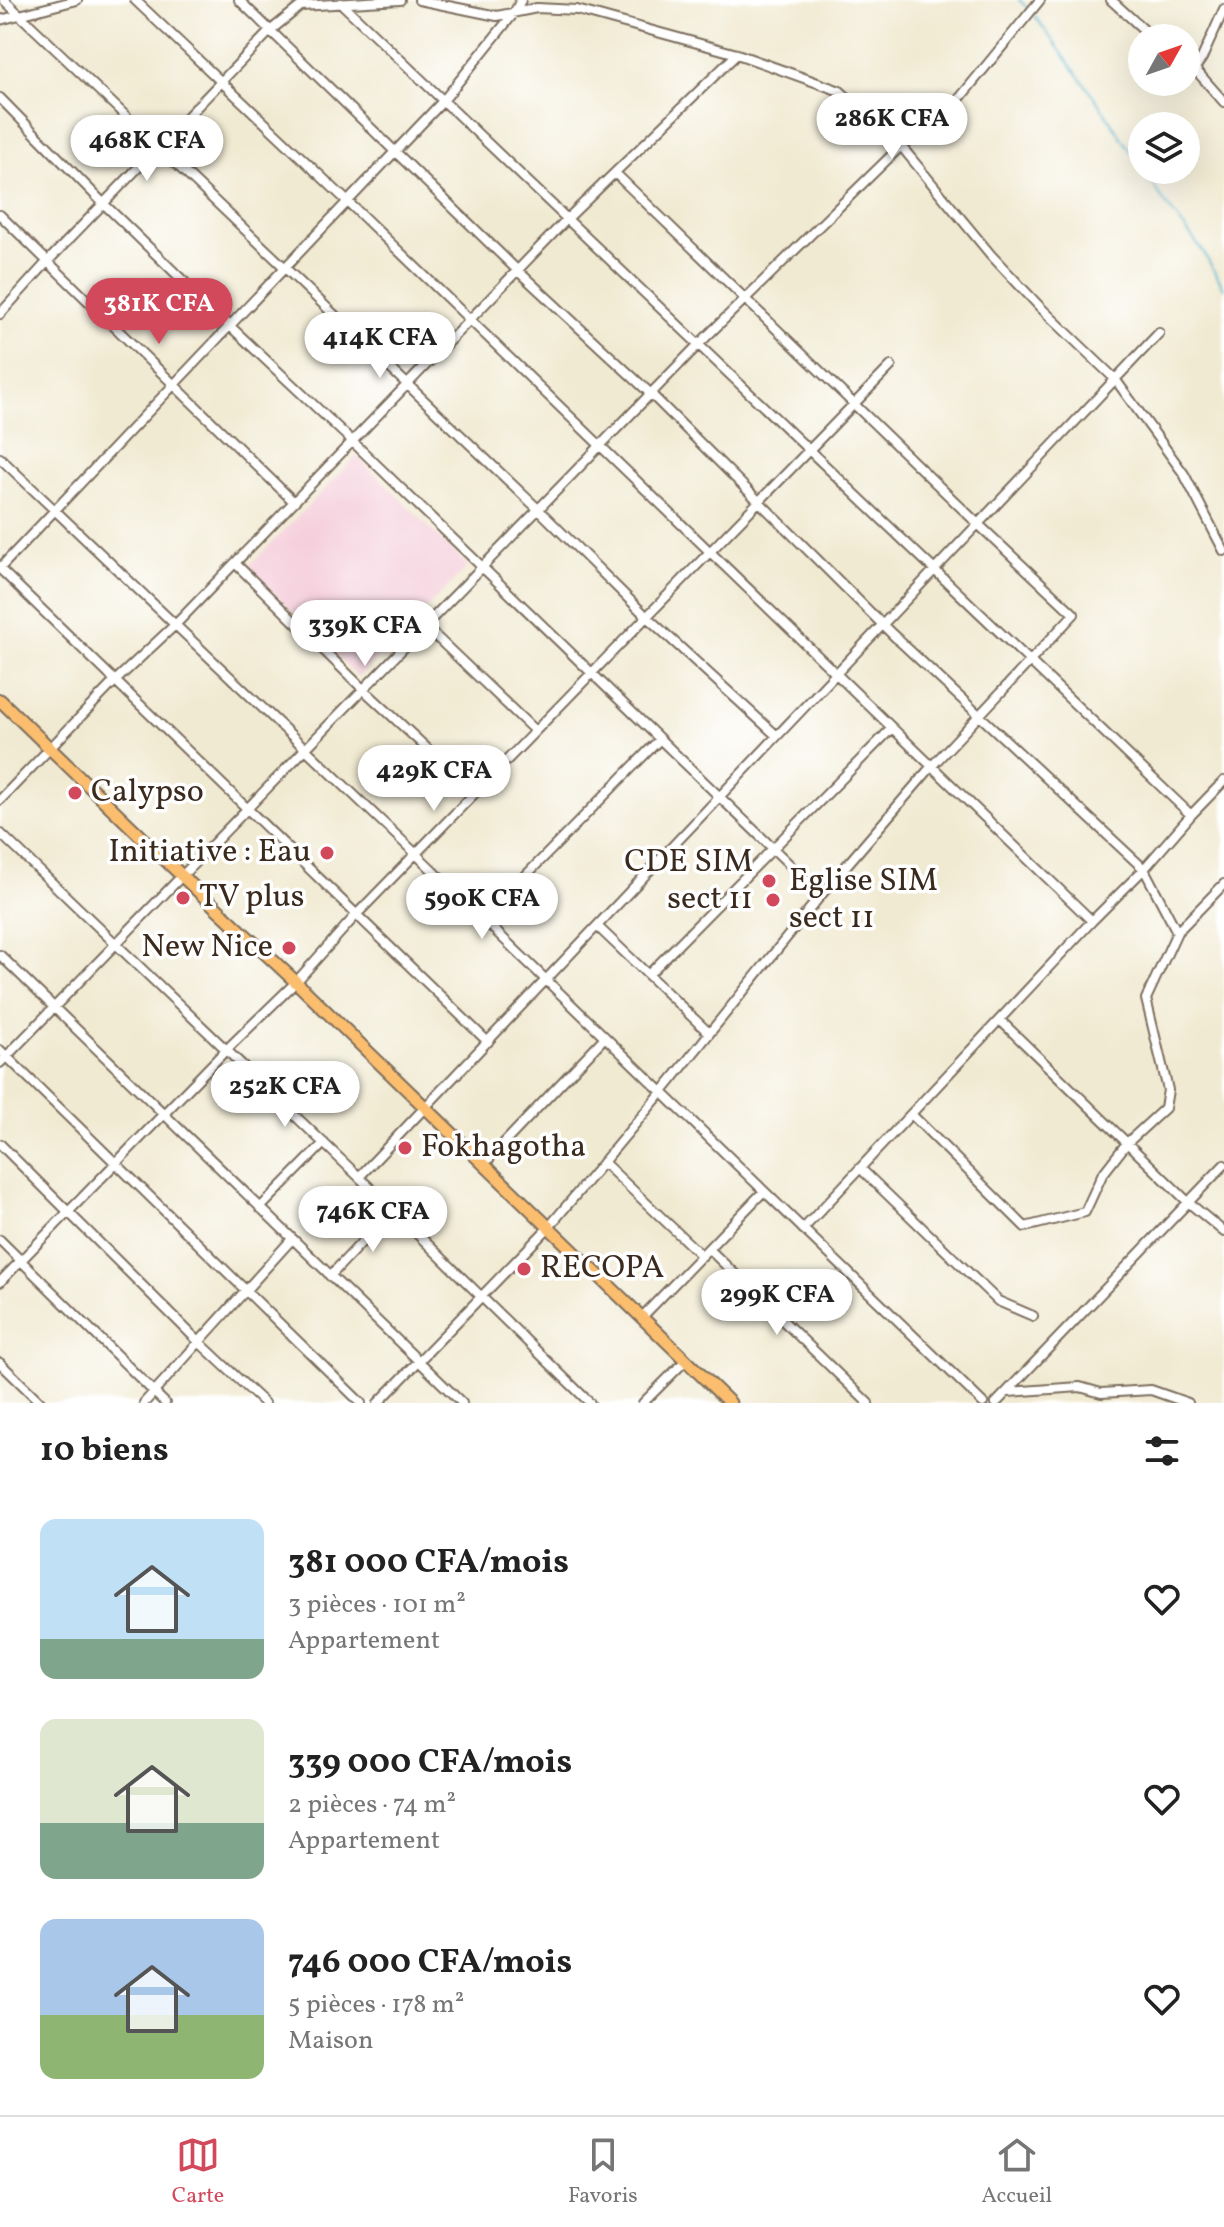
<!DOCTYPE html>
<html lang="fr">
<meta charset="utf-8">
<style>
body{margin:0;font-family:Vollkorn,serif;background:#f6f6f6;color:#222;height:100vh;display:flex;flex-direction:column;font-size:30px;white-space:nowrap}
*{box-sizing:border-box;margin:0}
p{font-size:26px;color:#767676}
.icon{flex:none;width:44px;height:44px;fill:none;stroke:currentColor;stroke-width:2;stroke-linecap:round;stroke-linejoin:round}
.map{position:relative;height:1403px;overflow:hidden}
.drawer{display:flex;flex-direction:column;background:#fff;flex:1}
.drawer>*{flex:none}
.needle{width:52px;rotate:50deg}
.fabs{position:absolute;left:1128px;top:24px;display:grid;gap:16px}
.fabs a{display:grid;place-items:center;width:72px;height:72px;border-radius:50%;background:#fff;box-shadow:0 8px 32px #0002;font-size:40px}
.price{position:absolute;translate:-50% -68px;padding:0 18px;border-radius:28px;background:#fff;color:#222;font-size:26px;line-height:52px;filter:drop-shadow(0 2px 4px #0008)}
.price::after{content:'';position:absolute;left:50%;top:48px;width:24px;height:18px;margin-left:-12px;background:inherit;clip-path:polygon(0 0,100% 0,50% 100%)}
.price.selected{background:#d1495b;color:#fff}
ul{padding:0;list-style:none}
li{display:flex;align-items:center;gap:24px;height:200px;padding:0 40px}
li span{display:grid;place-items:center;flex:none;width:224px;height:160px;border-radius:16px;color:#555}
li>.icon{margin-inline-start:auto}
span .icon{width:96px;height:96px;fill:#fffc;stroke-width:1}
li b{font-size:34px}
h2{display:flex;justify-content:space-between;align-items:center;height:96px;padding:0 40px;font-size:34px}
.dock{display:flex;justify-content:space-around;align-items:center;height:112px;border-top:2px solid #e0e0e0;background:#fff;font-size:22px;color:#767676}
.dock a{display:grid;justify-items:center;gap:4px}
.dock .selected{color:#d1495b}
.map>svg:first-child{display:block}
.built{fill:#f5cfdb}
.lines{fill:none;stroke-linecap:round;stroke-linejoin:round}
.stream{stroke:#4cafcb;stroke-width:2}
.minor-casing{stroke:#7b6d5d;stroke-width:12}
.highway-casing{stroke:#7b6d5d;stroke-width:15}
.minor{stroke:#fff;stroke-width:8}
.highway{stroke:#fbbd6e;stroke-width:11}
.poi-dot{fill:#d1495b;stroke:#fff;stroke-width:3}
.labels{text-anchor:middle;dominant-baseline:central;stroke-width:7;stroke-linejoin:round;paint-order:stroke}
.poi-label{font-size:32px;fill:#3b2a1e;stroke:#fff;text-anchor:start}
</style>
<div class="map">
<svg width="1224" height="1403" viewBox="0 0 1224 1403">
<rect width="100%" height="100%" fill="#fff"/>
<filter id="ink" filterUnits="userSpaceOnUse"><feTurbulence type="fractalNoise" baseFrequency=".0125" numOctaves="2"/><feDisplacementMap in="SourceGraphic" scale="16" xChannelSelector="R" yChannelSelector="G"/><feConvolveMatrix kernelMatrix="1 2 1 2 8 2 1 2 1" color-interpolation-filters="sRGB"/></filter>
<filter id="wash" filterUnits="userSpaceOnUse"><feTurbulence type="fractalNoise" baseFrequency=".006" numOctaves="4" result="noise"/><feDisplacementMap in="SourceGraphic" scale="32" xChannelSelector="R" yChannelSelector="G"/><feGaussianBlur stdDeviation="1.8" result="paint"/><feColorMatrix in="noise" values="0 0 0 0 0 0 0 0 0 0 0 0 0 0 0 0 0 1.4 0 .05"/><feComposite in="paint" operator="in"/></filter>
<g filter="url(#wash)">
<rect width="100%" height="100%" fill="#f1ead2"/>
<path class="built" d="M357,456L468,566L358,677L248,567Z"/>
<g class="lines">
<path class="stream" d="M1019,0L1030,10
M1034,15L1095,98L1142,168
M1143,170L1162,199L1202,250L1224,288"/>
</g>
</g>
<g filter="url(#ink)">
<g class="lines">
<g class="minor-casing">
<path id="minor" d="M4,0L538,509L647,617L777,736
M135,0L347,201L1092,921
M239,0L517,270L652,395L892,634L1144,869L1177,932L1146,999L1168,1090L1165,1108L1127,1143L1102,1175L1085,1212L1025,1227L911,1114
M419,0L497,16L537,8L577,10L737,54L840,91L901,146L991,255L1040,307L1115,379L1184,474L1224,551
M1111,0L1153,38
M341,3L1191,815
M0,20L77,0
M1186,59L1224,102
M1195,68L1202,58L1224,9
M0,98L104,204L230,326L352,441L821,895
M0,215L294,502
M0,314L48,261L271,30L301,6L400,0
M0,458L416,854L983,1403
M235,563L363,689L475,793
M0,568L443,101L514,13L521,0
M0,569L488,1042
M425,626L535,731
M0,800L115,681L176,624L567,219L737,54
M0,833L359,1177L590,1403
M483,919L660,739
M597,926L709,1033
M1177,932L1224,884
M0,955L462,1403
M648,975L892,728
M1000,1020L1188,1202L1224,1232
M0,1050L361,1403
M0,1063L699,344L901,146L937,126L1040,0
M0,1144L198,1341L264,1403
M603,1162L702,1256
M483,1165L605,1037
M860,1168L998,1301L1033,1316
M359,1177L1159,333
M260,1208L324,1143
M803,1229L1092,921L1144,869L1191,815L1224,781
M0,1240L165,1403
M709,1249L868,1403
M330,1276L392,1210
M0,1282L226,1050L296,982L357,914L891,366
M642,1317L764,1191
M0,1363L41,1403
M1008,1392L1080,1387L1101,1393L1151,1390L1188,1403
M144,1403L292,1239
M378,1403L548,1228L662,1092L821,895L931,767L1074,614L978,524L615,173
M643,1403L686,1360
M996,1403L1224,1165"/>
</g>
<g class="highway-casing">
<path id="highway" d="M0,700L182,876L296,982L730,1403"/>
</g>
<use href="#minor" class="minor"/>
<use href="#highway" class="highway"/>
</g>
</g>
<g class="poi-dot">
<circle cx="75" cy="793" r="8"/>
<circle cx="327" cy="853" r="8"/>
<circle cx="769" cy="881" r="8"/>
<circle cx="183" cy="898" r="8"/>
<circle cx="773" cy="900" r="8"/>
<circle cx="289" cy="948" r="8"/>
<circle cx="405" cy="1148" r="8"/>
<circle cx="524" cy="1269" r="8"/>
</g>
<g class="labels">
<g class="poi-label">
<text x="91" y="793">Calypso</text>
<text x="311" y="853" text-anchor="end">Initiative : Eau</text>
<text x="753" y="863" text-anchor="end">CDE SIM<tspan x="753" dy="37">sect 11</tspan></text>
<text x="789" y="882">Eglise SIM<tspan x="789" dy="37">sect 11</tspan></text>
<text x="199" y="898">TV plus</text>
<text x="273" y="948" text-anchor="end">New Nice</text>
<text x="421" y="1148">Fokhagotha</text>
<text x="540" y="1269">RECOPA</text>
</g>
</g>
</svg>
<div class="fabs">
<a><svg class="needle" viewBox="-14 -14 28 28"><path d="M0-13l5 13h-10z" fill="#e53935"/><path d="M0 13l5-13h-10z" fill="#767676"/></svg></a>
<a><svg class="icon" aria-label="layers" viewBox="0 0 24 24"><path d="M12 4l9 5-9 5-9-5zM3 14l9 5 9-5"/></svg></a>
</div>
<b class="price" style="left:892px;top:161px">286K CFA</b>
<b class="price" style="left:147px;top:183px">468K CFA</b>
<b class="price selected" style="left:159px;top:346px">381K CFA</b>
<b class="price" style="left:380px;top:380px">414K CFA</b>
<b class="price" style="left:365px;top:668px">339K CFA</b>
<b class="price" style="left:434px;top:813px">429K CFA</b>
<b class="price" style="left:482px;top:941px">590K CFA</b>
<b class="price" style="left:285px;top:1129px">252K CFA</b>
<b class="price" style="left:373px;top:1254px">746K CFA</b>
<b class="price" style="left:777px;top:1337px">299K CFA</b>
</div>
<section class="drawer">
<h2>10 biens<svg class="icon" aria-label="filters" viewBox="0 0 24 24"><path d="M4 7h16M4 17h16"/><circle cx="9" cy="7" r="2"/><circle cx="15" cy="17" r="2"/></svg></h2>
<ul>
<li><span style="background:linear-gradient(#bfe0f5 75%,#7fa58c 0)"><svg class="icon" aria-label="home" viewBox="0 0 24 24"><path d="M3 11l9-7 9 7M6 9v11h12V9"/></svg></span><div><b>381 000 CFA/mois</b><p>3 pièces · 101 m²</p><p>Appartement</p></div><svg class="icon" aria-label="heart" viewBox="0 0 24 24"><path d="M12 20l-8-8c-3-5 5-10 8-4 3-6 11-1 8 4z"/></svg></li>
<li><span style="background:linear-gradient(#dfe7d0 65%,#7fa58c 0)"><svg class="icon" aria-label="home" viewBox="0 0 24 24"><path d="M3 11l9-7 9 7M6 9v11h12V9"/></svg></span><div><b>339 000 CFA/mois</b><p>2 pièces · 74 m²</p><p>Appartement</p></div><svg class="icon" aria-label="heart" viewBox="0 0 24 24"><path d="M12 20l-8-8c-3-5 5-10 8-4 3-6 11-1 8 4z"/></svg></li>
<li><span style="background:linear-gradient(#a9c7e8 60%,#8fb573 0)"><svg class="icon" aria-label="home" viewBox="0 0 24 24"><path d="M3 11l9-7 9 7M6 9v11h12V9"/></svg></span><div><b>746 000 CFA/mois</b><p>5 pièces · 178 m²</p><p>Maison</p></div><svg class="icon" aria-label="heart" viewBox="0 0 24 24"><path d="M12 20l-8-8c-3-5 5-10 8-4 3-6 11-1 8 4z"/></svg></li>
</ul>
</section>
<nav class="dock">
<a class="selected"><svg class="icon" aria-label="map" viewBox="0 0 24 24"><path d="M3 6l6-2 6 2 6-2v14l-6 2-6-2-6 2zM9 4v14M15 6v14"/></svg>Carte</a>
<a><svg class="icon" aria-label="saved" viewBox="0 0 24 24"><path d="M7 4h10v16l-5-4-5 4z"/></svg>Favoris</a>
<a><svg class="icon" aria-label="home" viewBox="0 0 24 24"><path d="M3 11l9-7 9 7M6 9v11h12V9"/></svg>Accueil</a>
</nav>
